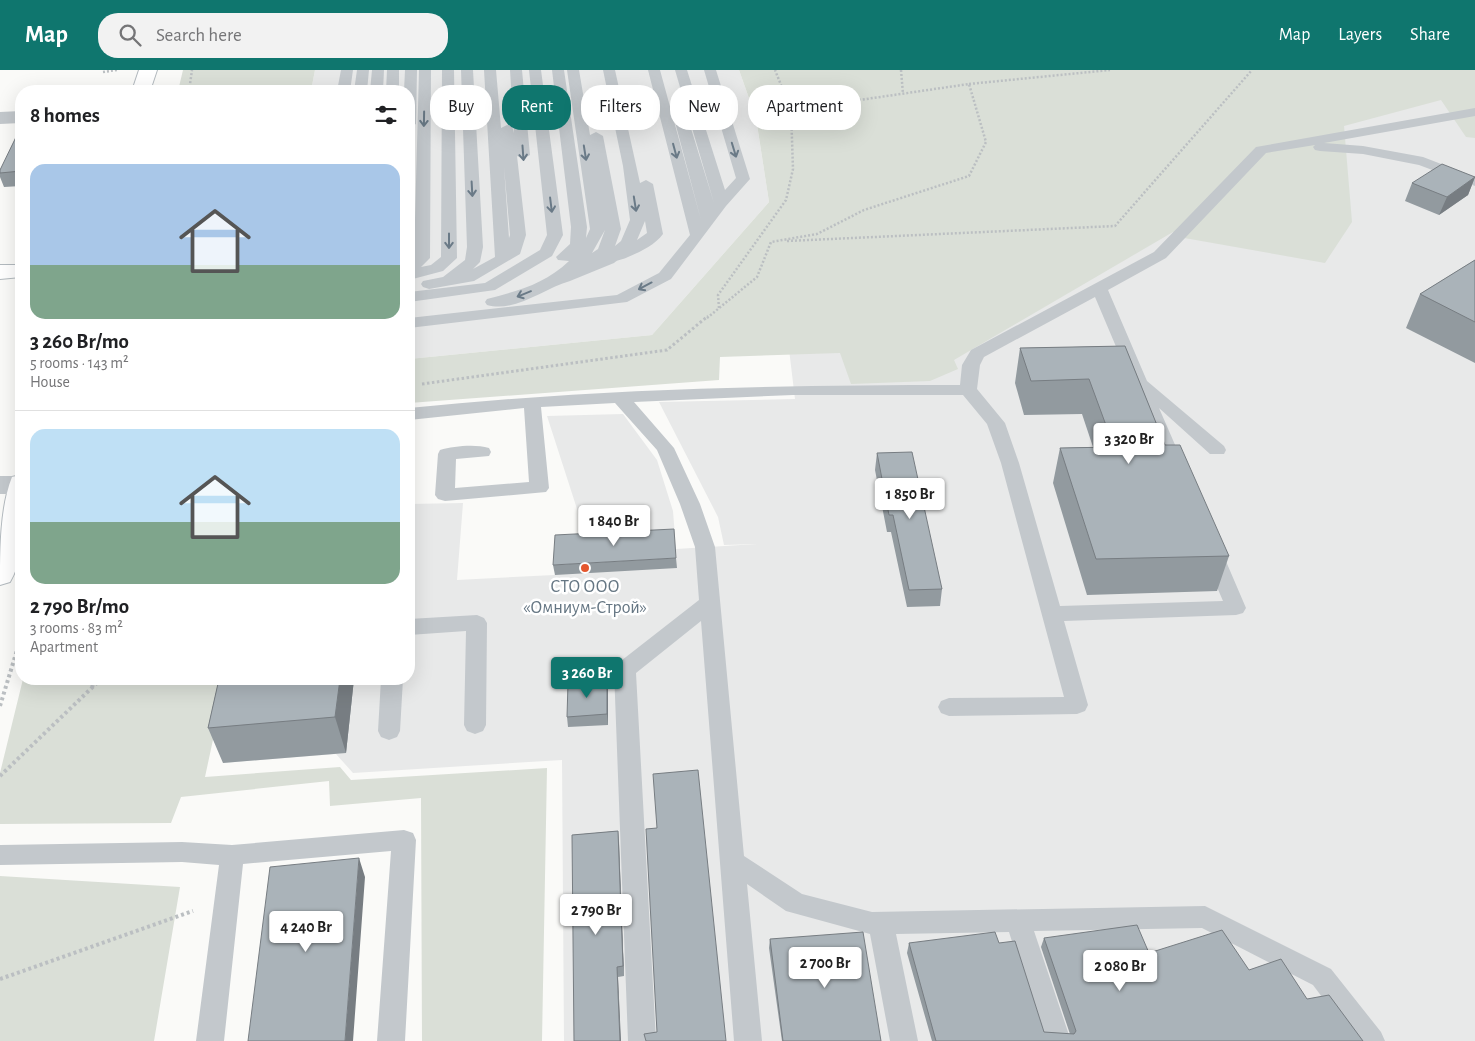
<!DOCTYPE html>
<meta charset="utf-8">
<style>
body{margin:0;font-family:"Alegreya Sans",sans-serif;background:#f2f2f2;color:#202124;height:100vh;display:flex;flex-direction:column;font-size:19px;white-space:nowrap}
*{box-sizing:border-box;margin:0}
p{font-size:16px;color:#757577}
.icon{flex:none;width:28px;height:28px;fill:none;stroke:currentColor;stroke-width:2;stroke-linecap:round;stroke-linejoin:round}
.map{position:relative;flex:1;overflow:hidden}
.panel{position:absolute;left:15px;top:15px;width:400px;height:600px;display:flex;flex-direction:column;background:#fff;border-radius:20px;box-shadow:0 5px 20px #0002}
.panel>*{flex:none}
.top-card{position:absolute;left:430px;top:15px;width:475px;height:45px;display:flex;gap:10px}
.price{position:absolute;translate:-50% -42px;padding:0 11px;border-radius:5px;background:#fff;color:#222;font-size:16px;line-height:32px;filter:drop-shadow(0 1px 2px #0008)}
.price::after{content:'';position:absolute;left:50%;top:30px;width:15px;height:11px;margin-left:-8px;background:inherit;clip-path:polygon(0 0,100% 0,50% 100%)}
.price.active{background:#0f766e;color:#fff}
ul{padding:0;list-style:none}
li{display:grid;align-content:center;gap:10px;height:265px;padding:0 15px}
li+li{border-top:1px solid #e0e0e0}
li span{display:grid;place-items:center;height:155px;border-radius:15px;color:#555}
li>.icon{margin-inline-start:auto}
span .icon{width:90px;height:90px;fill:#fffc;stroke-width:1}
li b{font-size:21px}
h2{display:flex;justify-content:space-between;align-items:center;height:60px;padding:0 15px;font-size:21px}
.chip{padding:0 18px;border-radius:20px;background:#fff;box-shadow:0 5px 20px #0002;font-size:18px;line-height:45px}
.chip.active{background:#0f766e;color:#fff}
header{display:flex;align-items:center;gap:30px;box-sizing:border-box;height:70px;padding:0 25px;background:#0f766e;color:#fff}
header strong{font-size:24px}
nav{display:flex;gap:28px;margin-inline-start:auto;font-size:18px}
.search{width:350px;height:45px;background:#f2f2f2;display:flex;align-items:center;gap:12px;box-sizing:border-box;padding:0 18px;border-radius:20px;color:#757577;font-size:19px}
.map>svg:first-child{display:block}
.built{fill:#e8e9e9}
.green{fill:#dadfd7}
.lines{fill:none;stroke-linecap:round;stroke-linejoin:round}
.secondary-casing{stroke:#b3babf;stroke-width:2}
.path-far2{stroke:#bbbfc2;stroke-width:2.5;stroke-dasharray:2 2;stroke-linecap:butt}
.path-far1{stroke:#bbbfc2;stroke-width:3;stroke-dasharray:2.5 2.5;stroke-linecap:butt}
.path{stroke:#bbbfc2;stroke-width:4;stroke-dasharray:3 3;stroke-linecap:butt}
.lane{fill:#c3c8cc;fill-rule:evenodd}
.street{fill:#c3c8cc;fill-rule:evenodd}
.secondary{fill:#fff;fill-rule:evenodd}
.wall{fill:#929a9f}
.shaded-wall{fill:#777d82}
.building{fill:#aab3b9;stroke:#777d82}
.oneway{stroke:#6a7a87}
.poi-dot{fill:#e4572e;stroke:#fff;stroke-width:2}
.labels{text-anchor:middle;dominant-baseline:central;stroke-width:5;stroke-linejoin:round;paint-order:stroke}
.poi-label{font-size:18px;fill:#657683;stroke:#fff}
</style>
<header>
<strong>Map</strong>
<div class="search"><svg class="icon" aria-label="search" viewBox="0 0 24 24"><circle cx="10" cy="10" r="6"/><path d="M15 15l6 6"/></svg>Search here</div>
<nav><a>Map</a><a>Layers</a><a>Share</a></nav>
</header>
<div class="map">
<svg width="1475" height="971" viewBox="0 0 1475 971">
<rect width="100%" height="100%" fill="#fafaf8"/>
<path class="built" d="M315,0H739L756,48L769,132L652,265L409,289V21H311Z
M1273,0H1475V971H564L562,690L353,703L336,684L223,693L239,609H409V434L463,433L457,510L554,505L589,476L547,346L623,344L657,390L673,441L676,479L757,474L724,475L718,447L659,332L795,329L778,188L1129,169Z"/>
<path class="green" d="M183,0H315L311,21H178Z
M739,0H1475V68L1466,67L1441,30L1344,56L1352,152L1325,193L1173,166V162L954,290L958,299L930,311L851,314L840,283L720,287L719,310L409,333V289L652,265L769,132L756,48Z
M23,609H226L205,707L340,697L351,710L547,698L542,971H422L421,728L330,736L329,711L181,727L171,753L0,754V703Z
M0,806L180,817L154,971H0Z"/>
<g class="lines">
<g class="secondary-casing">
<path id="secondary" d="M139,0H157L150,21H132Z
M0,195H21V207L0,209Z
M21,405C21,438 28,482 10,512L0,515C0,481 0,437 12,407Z"/>
</g>
<path class="path-far2" d="M901,0L903,24
M103,2L117,0
M969,14L1110,0
M189,21L192,0
M787,171L1115,156L1252,0
M719,238L718,225L786,130L793,99L791,40
M707,248L757,207L771,172L817,164L864,140L969,106L986,72L969,14L791,40L775,0"/>
<path class="path-far1" d="M422,314L667,280L708,246"/>
<path class="path" d="M92,618L94,609
M0,636L21,567
M0,706L101,609
M0,909L193,841"/>
<path class="lane" d="M341,0H353L350,21H337Z
M357,0H369L367,21H354Z
M372,0H384L383,21H370Z
M387,0H399V21H386Z
M405,0H417L416,54L409,58V21H404Z
M419,0H431L430,188L421,197L431,195L441,187L442,0H454L457,188L443,201L409,210V192L414,187Z
M461,0H473L483,177L480,192L473,199L495,187L484,0H496L501,58L507,55L512,56L514,63L510,0H522L530,85L523,89L517,86L526,165L520,184L474,211L429,219L423,217L421,214L423,211L443,207L465,190L467,177ZM504,97L510,165L509,168Z
M529,0H541L563,165L552,186L495,220L409,232V222L485,213L540,180L547,165Z
M552,0H564L587,157L586,168L590,159L567,0H579L590,65L596,62L603,66L621,159L615,176L621,171L630,150L623,96L603,0H615L640,113L646,110L653,114L663,164C655,175 640,182 628,187C622,190 618,189 614,193L570,211C544,218 516,243 487,235L485,232L487,229C518,221 545,214 569,191L558,190L556,187L570,174L571,157ZM645,151L647,163L637,170ZM605,160L598,179L592,183Z
M648,0H660L701,150L675,52L677,49H687L689,52L714,133L675,0H687L725,120L736,108L704,0H716L750,109L726,136L671,209L627,232L409,258V248L617,225L659,203L690,165Z
M1475,38V46L1324,73L1363,76L1423,87L1475,107V116L1419,95L1363,84L1320,81L1315,80L1313,77L1315,75L1266,83L1166,188L1108,220L1147,311L1224,376L1226,380L1224,384H1210L1159,338L1186,400L1184,404L1177,406L1170,404L1095,227L984,287L980,295L977,319L1005,353L1019,393L1060,536L1223,531L1202,482L1205,477L1212,475L1219,477L1222,482L1246,538L1243,543L1236,545L1064,551L1088,635L1085,641L1077,644L949,646L941,643L938,637L941,631L949,628L1064,627L1001,393L987,354L963,325H793L634,332L674,378L700,434L715,477L744,786L802,824L872,842L1205,836L1331,899L1381,962L1385,971H1355L1313,915L1202,858L1034,861L1071,971H1043L1009,862L896,864L918,971H890L870,864L786,841L747,814L762,971H734L701,551L636,603L656,971H628L614,600L617,594L699,530L695,477L680,434L657,380L615,333L541,337L549,418L546,422L445,431L438,429L435,425L438,384L440,380C454,376 475,374 489,378L491,382L489,386L456,389L455,418L529,412L524,338L409,350V338C592,319 776,315 960,315L962,295L971,280L1154,182L1256,77Z
M477,545L484,548L487,553L486,655L483,661L475,664L467,661L464,655L466,561L409,565V549Z
M381,609H403L400,661L397,667L389,670L381,667L378,661Z
M404,760L413,763L416,770L405,971H377L391,781L243,794L224,971H196L219,795L182,792L0,795V775L182,772L232,775Z"/>
<path class="street" d="M21,41V53L0,54V42Z
M0,406H21V424H0Z"/>
<use href="#secondary" class="secondary"/>
</g>
<path class="wall" d="M21,65V116L4,117L0,107V100Z
M1475,107L1468,125L1439,145L1405,131L1412,113Z
M1475,190V293L1406,258L1420,224Z
M1125,276L1165,375L1229,486L1217,521L1087,525L1053,413L1060,378L1093,377L1082,344L1024,345L1015,313L1020,278Z
M877,383L942,519L940,536L907,537L891,462H887L875,400Z
M676,488L677,498L555,505L553,495Z
M219,609H354L346,683L223,693L208,658Z
M607,611L608,621V655L568,657L567,647Z
M618,761L624,906L618,907L572,765Z
M1044,868L1149,883L1249,900L1307,929L1363,971H932L907,883L909,873H999L1044,962L1070,964L1041,877Z
M770,869L881,971H782L769,878Z"/>
<path class="shaded-wall" d="M1475,107L1468,125L1439,145L1447,127Z
M340,609H354L346,683L335,647Z
M607,611L608,621V655L607,644Z
M618,761L619,771L624,906L623,896Z
M359,788L365,807L353,971H345Z
M617,897L618,907L621,971H620Z"/>
<path class="building" d="M17,65H21V101L0,103V100Z
M1442,94L1475,107L1447,127L1412,113Z
M1475,190V252L1420,224Z
M1125,276L1165,375H1180L1229,486L1096,489L1060,378L1114,377L1089,309L1031,311L1020,278Z
M912,382L942,519L909,520L893,445H889L877,383Z
M674,459L676,488L553,495L555,465Z
M219,609H340L335,647L208,658Z
M607,611V644L567,647L568,613Z
M698,700L726,971H646L644,964L657,962L646,759L657,758L653,704Z
M618,761L623,896L617,897L620,971H574L572,765Z
M359,788L345,971H248L270,797Z
M1137,855L1149,883L1222,860L1249,900L1281,889L1307,929L1329,925L1363,971H936L909,873L995,862L999,873L1015,871L1044,962L1074,964L1076,961L1044,868Z
M863,862L881,971H783L770,869Z"/>
<defs><path id="oneway-shaft" d="M-6 0H5M1.5-3L5.5 0L1.5 3" fill="none" stroke-width="1.6" stroke-linecap="round" stroke-linejoin="round" transform="scale(1.25)"/></defs>
<g class="oneway">
<use href="#oneway-shaft" transform="translate(424 49) rotate(91)"/>
<use href="#oneway-shaft" transform="translate(734 80) rotate(73)"/>
<use href="#oneway-shaft" transform="translate(675 81) rotate(75)"/>
<use href="#oneway-shaft" transform="translate(523 83) rotate(86)"/>
<use href="#oneway-shaft" transform="translate(585 83) rotate(81)"/>
<use href="#oneway-shaft" transform="translate(472 119) rotate(87)"/>
<use href="#oneway-shaft" transform="translate(635 134) rotate(81)"/>
<use href="#oneway-shaft" transform="translate(551 135) rotate(83)"/>
<use href="#oneway-shaft" transform="translate(449 171) rotate(90)"/>
<use href="#oneway-shaft" transform="translate(645 216) rotate(152)"/>
<use href="#oneway-shaft" transform="translate(524 224) rotate(158)"/>
</g>
<circle class="poi-dot" cx="585" cy="498" r="5"/>
<g class="labels">
<g class="poi-label">
<text x="585" y="517">СТО ООО<tspan x="585" dy="21">«Омниум-Строй»</tspan></text>
</g>
</g>
</svg>
<b class="price" style="left:1129px;top:395px">3 320 Br</b>
<b class="price" style="left:910px;top:450px">1 850 Br</b>
<b class="price" style="left:614px;top:477px">1 840 Br</b>
<b class="price active" style="left:587px;top:629px">3 260 Br</b>
<b class="price" style="left:596px;top:866px">2 790 Br</b>
<b class="price" style="left:306px;top:883px">4 240 Br</b>
<b class="price" style="left:825px;top:919px">2 700 Br</b>
<b class="price" style="left:1120px;top:922px">2 080 Br</b>
<div class="top-card">
<a class="chip">Buy</a>
<a class="chip active">Rent</a>
<a class="chip">Filters</a>
<a class="chip">New</a>
<a class="chip">Apartment</a>
</div>
<section class="panel">
<h2>8 homes<svg class="icon" aria-label="filters" viewBox="0 0 24 24"><path d="M4 7h16M4 17h16"/><circle cx="9" cy="7" r="2"/><circle cx="15" cy="17" r="2"/></svg></h2>
<ul>
<li><span style="background:linear-gradient(#a9c7e8 65%,#7fa58c 0)"><svg class="icon" aria-label="home" viewBox="0 0 24 24"><path d="M3 11l9-7 9 7M6 9v11h12V9"/></svg></span><div><b>3 260 Br/mo</b><p>5 rooms · 143 m²</p><p>House</p></div></li>
<li><span style="background:linear-gradient(#bfe0f5 60%,#7fa58c 0)"><svg class="icon" aria-label="home" viewBox="0 0 24 24"><path d="M3 11l9-7 9 7M6 9v11h12V9"/></svg></span><div><b>2 790 Br/mo</b><p>3 rooms · 83 m²</p><p>Apartment</p></div></li>
</ul>
</section>
</div>
